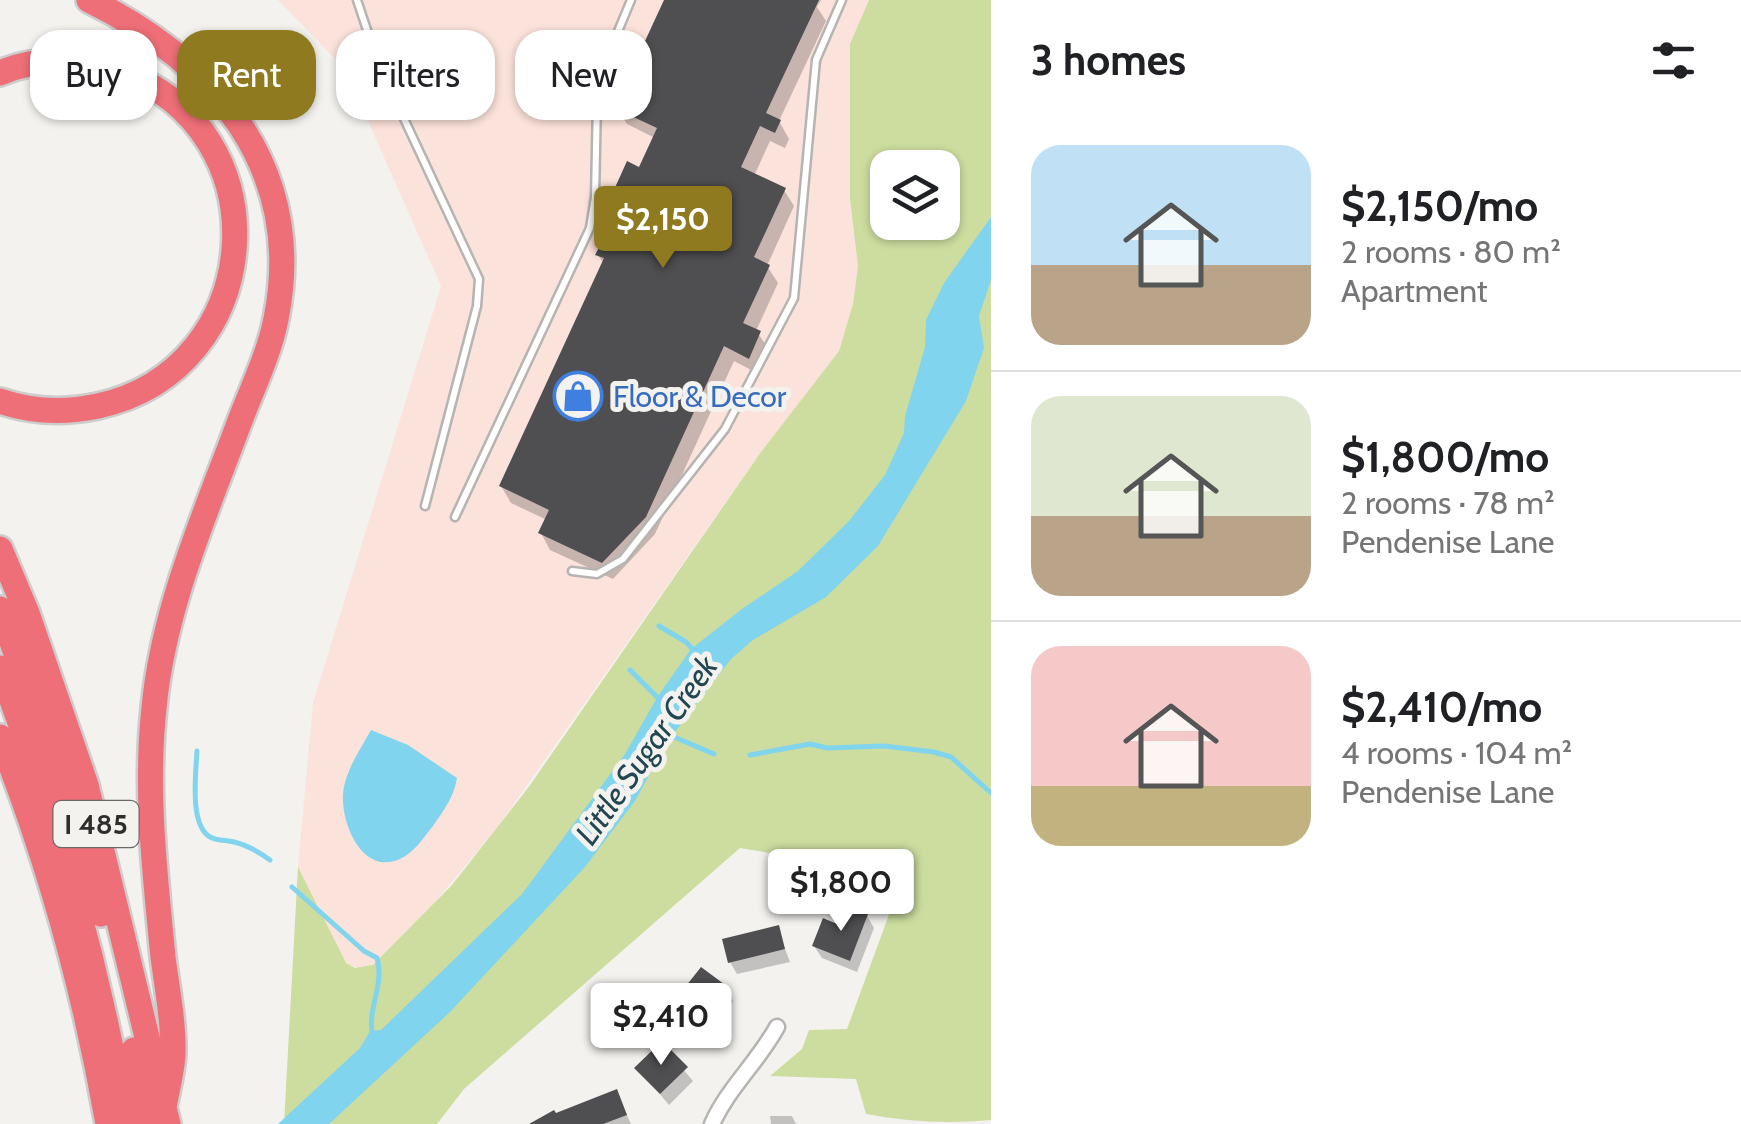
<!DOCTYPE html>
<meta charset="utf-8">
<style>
body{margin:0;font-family:Cabin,sans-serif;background:#f2f2f2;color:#202124;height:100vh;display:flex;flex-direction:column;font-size:38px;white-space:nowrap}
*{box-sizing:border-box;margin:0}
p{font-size:32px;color:#757577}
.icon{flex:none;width:55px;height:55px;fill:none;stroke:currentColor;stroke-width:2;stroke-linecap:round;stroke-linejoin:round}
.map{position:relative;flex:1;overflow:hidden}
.panel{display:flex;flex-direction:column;background:#fff;width:750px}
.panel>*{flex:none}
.banner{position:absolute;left:30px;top:30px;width:810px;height:90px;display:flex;gap:20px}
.tools{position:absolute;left:870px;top:150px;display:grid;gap:20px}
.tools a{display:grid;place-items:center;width:90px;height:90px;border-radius:20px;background:#fff;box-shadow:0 2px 8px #0004;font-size:50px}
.price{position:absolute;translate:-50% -85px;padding:0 22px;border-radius:10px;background:#fff;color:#222;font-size:32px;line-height:65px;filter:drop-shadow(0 2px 5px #0008)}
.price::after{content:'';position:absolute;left:50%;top:60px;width:30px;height:22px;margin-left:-15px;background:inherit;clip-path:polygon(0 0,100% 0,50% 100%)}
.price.current{background:#8f7a20;color:#fff}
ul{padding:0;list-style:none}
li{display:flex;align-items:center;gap:30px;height:250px;padding:0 40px}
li+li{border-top:2px solid #e0e0e0}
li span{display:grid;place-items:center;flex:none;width:280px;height:200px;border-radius:30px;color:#555}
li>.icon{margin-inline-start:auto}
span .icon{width:120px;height:120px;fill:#fffc;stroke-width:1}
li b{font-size:42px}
h2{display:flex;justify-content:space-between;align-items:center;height:120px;padding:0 40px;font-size:42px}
.pill{padding:0 35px;border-radius:30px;background:#fff;box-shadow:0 2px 8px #0004;font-size:35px;line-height:90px}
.pill.current{background:#8f7a20;color:#fff}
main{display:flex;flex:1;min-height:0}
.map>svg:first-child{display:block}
.commercial{fill:#fbe2da}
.green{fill:#ccdd9f;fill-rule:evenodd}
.water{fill:#81d4ed}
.shadow{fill:#0003}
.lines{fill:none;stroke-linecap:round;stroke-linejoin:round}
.stream{stroke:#81d4ed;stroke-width:5}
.building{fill:#4f4e51}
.service-casing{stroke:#b6b4b1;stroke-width:11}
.minor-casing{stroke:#b6b4b1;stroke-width:19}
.motorway-casing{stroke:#cdcdcd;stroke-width:30}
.service{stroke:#fff;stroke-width:6}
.minor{stroke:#fff;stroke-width:14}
.motorway{stroke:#ee6f77;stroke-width:25}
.labels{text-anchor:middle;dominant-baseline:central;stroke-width:10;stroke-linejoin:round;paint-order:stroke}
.shield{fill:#f4f2ef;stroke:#6a6967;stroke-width:2.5}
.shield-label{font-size:28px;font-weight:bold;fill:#2f2e2d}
.shop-label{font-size:30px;fill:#366cbe;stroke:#f4f2ef;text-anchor:start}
.water-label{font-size:32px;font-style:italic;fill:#214752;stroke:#f4f2ef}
</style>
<main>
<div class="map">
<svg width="991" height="1124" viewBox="0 0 991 1124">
<rect width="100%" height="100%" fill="#f4f2ef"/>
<path class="commercial" d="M278,0H869L850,44V199L858,266L853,304L839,351L761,452L497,828L421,919L373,965L363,969L349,965L341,957L298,867L313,703L441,286L345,69Z"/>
<path class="green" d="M869,0H991V1120C949,1124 908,1122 866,1114L856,1079L770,1076L802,1049L809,1030L847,1029L898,890L824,862L740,848L464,1089L437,1124H284L298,867L346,963L355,968L373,965L452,885L528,788L761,452L839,351L853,304L858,266L850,199V44ZM888,168H942V222H888Z"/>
<path class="water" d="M991,217V280L979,316L984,348L966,401L878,546L826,597L753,640L731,659L668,741L635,801L585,867L450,1012L329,1124H278L360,1048L370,1031L381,1030L522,894L625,754L658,696L691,649L742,609L798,571L849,521L885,475L904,433L905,416L925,347L926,320L944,283Z
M371,730L408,745L457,778C454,797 444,810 433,826C424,837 414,853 400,859C362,876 341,823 343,794C345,771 360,750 371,730Z"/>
<path class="shadow" d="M667,0H821L817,7L826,21L779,121L789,139L785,148L770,141L754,176L784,190L794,206L767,266L778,283L756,331L769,349L759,374L734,361L655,534L613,579L550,550L541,533L547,520L511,503L501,486L604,264L598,255L614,225L607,212L640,170L655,138L627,124L617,108Z
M867,916L874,928L857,972L822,958L814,946L839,927Z
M777,928L790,962L737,974L730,962Z
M726,989L733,1001L701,1041L677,1023L670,1011Z
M662,1044L693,1081L669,1105L638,1068Z
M616,1092L631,1124H534L555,1116Z
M770,1116H792L796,1124H771Z"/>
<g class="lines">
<path class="stream" d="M659,626L686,642L696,653
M630,670L659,699
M667,734L714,754
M197,751C196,772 189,825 210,837C217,841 226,840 234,842C247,845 259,852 270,860
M750,755L810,744L827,748L884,746L934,752L951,757L991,793
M292,887L364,951L377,958C385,986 366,1010 373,1036"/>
</g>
<path class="building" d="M664,0H819L766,113L781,120L775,133L760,126L741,167L786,188L754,257L770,265L743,323L761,331L749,359L724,346L646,517L602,563L538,533L549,510L499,486L604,258L595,255L615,218L604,212L627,161L639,167L657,128L614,108Z
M845,905L868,914L850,961L812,946L823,918L837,924Z
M779,925L785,949L728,963L722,939Z
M701,967L728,987L694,1031L667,1010Z
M662,1041L688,1067L660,1094L634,1068Z
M617,1089L627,1115L603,1124H529L554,1110L556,1113Z"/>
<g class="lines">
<g class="service-casing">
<path id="service" d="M357,0L378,63L479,279L477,306L425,506
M455,517L590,228L595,197L597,101L609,53L631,0
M572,571L597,574L623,559L725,429L794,298L816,60L842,0"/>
</g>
<g class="minor-casing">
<path id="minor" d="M712,1124C728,1088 758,1062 777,1027"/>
</g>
<g class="motorway-casing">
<path id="motorway" d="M89,0C215,62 306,169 276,319C269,355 251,391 238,426C204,517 163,610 154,708C145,791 155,874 163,957C167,988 174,1023 173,1055C172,1072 167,1090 164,1107
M0,73C37,57 82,59 120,72C284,129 268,369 98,406C65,413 32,412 0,401
M0,549L27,613L86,785L168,1124
M0,609L69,800L101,914
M0,668C56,815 98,969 126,1124
M0,737C49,861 85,992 108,1124
M134,1050L147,1124"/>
</g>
<use href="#service" class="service"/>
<use href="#minor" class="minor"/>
<use href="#motorway" class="motorway"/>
</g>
<defs>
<g id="shop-ring" transform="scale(2.5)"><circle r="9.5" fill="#f4f2ef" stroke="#3f7fe0" stroke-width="1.5"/><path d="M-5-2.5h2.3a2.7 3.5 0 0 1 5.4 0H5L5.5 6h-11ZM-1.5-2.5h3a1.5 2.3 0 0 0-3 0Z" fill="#3f7fe0"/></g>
</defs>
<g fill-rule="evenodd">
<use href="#shop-ring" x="578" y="396"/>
</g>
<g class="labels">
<rect class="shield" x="53.5" y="801" width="85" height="46" rx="8"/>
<g class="shield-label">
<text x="96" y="824">I 485</text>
</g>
<g class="shop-label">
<text x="613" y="396">Floor &amp; Decor</text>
</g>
<g class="water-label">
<text transform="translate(646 750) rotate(-55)">Little Sugar Creek</text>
</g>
</g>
</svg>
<div class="tools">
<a><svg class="icon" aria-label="layers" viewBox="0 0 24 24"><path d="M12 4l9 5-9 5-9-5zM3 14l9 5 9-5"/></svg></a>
</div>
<b class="price current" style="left:663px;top:271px">$2,150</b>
<b class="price" style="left:841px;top:934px">$1,800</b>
<b class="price" style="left:661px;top:1068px">$2,410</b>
<div class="banner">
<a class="pill">Buy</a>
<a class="pill current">Rent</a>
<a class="pill">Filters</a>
<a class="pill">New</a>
</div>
</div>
<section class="panel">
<h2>3 homes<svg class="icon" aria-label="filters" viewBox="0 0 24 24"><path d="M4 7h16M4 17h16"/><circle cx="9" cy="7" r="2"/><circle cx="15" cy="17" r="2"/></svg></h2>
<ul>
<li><span style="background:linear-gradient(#bfe0f5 60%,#b9a48a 0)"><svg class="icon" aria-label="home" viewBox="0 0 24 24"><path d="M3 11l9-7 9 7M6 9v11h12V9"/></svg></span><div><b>$2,150/mo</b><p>2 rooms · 80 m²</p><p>Apartment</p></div></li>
<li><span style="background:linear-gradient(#dfe7d0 60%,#b9a48a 0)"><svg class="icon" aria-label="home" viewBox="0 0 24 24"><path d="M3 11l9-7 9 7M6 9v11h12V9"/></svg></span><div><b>$1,800/mo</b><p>2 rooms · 78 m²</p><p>Pendenise Lane</p></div></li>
<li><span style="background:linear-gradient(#f6c9c9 70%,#c2b280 0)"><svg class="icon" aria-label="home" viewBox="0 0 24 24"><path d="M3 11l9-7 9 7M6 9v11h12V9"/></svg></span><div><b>$2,410/mo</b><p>4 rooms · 104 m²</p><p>Pendenise Lane</p></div></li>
</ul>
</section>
</main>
